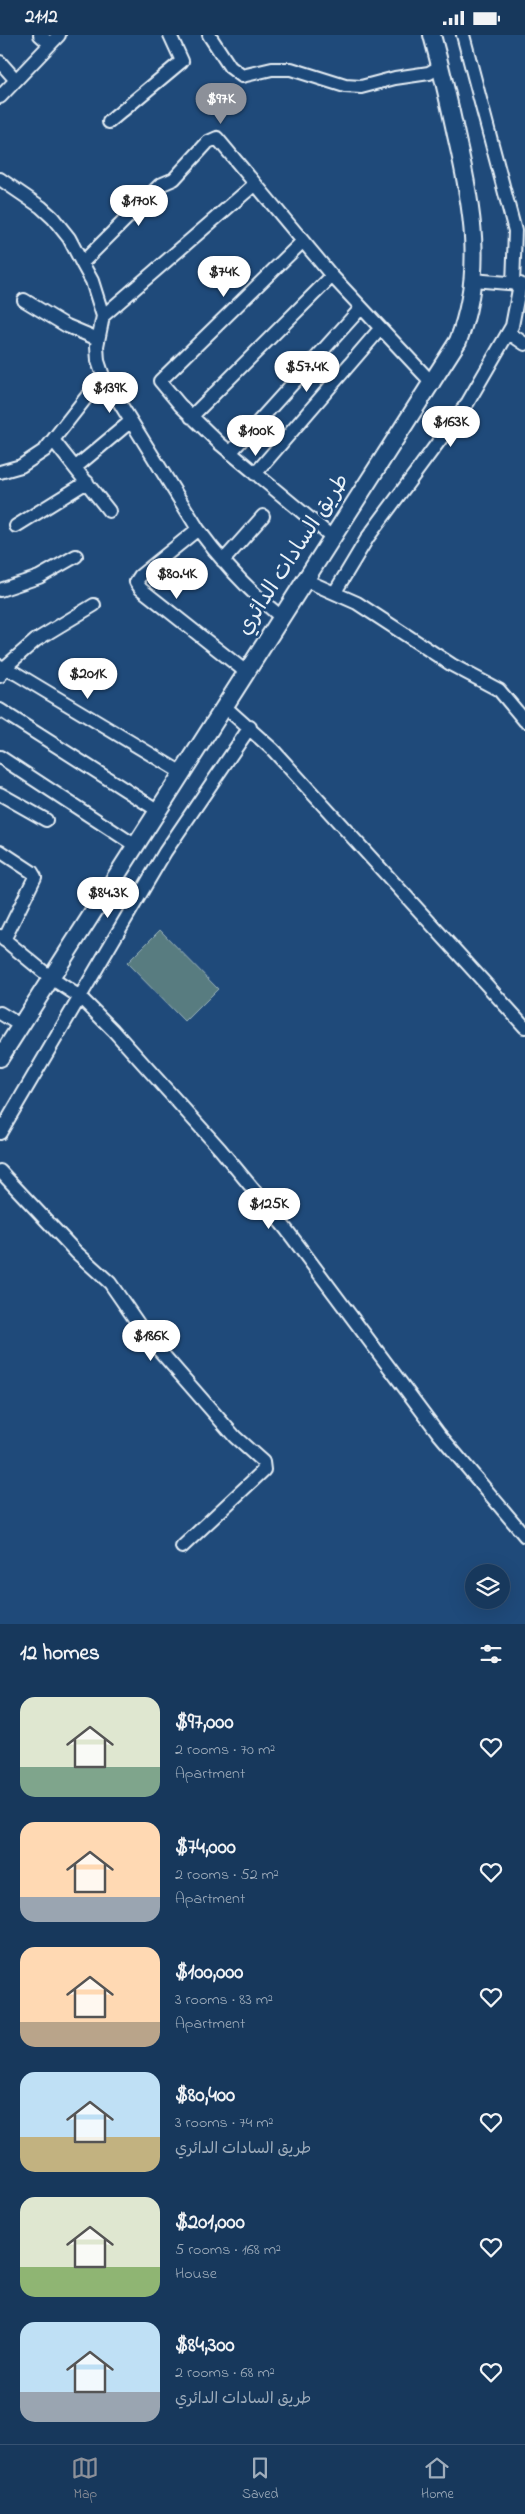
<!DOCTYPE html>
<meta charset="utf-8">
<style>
body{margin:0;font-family:"Indie Flower","Playpen Sans Arabic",sans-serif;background:#203f62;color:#f1f3f6;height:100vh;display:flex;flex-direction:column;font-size:19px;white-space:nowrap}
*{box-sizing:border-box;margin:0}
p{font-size:16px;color:#9eacbb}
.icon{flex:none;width:28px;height:28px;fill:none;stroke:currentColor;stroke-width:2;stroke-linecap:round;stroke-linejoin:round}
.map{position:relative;height:1589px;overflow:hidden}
.details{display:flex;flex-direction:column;background:#17385c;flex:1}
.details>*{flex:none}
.controls{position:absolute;left:465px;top:1529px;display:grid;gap:10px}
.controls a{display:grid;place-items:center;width:45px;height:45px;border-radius:50%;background:#17385c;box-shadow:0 5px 20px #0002,0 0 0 1px #365272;font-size:25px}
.price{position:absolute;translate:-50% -42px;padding:0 11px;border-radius:18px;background:#fff;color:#222;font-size:16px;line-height:32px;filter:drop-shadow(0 1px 2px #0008)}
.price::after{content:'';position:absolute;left:50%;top:30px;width:15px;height:11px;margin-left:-8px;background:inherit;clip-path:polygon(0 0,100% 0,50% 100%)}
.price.current{background:#8c9099;color:#fff}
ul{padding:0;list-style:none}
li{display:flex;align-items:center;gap:15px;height:125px;padding:0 20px}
li span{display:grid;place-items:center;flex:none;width:140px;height:100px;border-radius:15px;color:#555}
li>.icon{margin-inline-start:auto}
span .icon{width:60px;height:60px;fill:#fffc;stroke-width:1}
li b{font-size:21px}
h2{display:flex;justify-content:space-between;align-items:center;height:60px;padding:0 20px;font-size:21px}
.status{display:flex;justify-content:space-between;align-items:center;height:35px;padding:0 25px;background:#17385c;direction:ltr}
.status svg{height:14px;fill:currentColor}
.menu{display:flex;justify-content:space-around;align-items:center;height:70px;border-top:1px solid #365272;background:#17385c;font-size:14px;color:#9eacbb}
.menu a{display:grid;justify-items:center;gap:2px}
.menu .current{color:#8c9099}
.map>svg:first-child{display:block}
.green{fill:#587b80;stroke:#a0b6bc}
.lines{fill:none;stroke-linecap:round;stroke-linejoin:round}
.minor-casing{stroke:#e8f1f8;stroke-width:16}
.secondary-casing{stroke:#e8f1f8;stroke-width:20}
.minor{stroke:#1f4a7a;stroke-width:12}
.secondary{stroke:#1f4a7a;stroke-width:16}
.labels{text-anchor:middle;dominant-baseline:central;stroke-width:5;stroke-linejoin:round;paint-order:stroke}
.street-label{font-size:22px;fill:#e8f1f8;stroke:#1f4a7a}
</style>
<div class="status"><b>21:12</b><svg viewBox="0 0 49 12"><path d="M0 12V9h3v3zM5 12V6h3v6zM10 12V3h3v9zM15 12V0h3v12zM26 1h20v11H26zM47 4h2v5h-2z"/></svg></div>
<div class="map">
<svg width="525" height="1589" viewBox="0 0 525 1589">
<rect width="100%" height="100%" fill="#1f4a7a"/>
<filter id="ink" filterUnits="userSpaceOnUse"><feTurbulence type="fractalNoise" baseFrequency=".02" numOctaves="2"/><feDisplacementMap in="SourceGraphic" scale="10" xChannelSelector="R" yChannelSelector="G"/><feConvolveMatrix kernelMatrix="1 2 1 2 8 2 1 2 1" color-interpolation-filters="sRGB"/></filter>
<g filter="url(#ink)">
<path class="green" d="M160,895L218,954L185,987L127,928Z"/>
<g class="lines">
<g class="minor-casing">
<path id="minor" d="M40,0L50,9
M209,0L230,32L242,41L272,34H291L345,51L361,52L395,43L429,38L441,31
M463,0L515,196L513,249
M0,27L15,44
M0,62L59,0
M109,87L182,26L170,0
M0,144L41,172L53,183L69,203L82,228L92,246L103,281L97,311L98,326L103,341L198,494C222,527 249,556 281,582
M303,206L160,346L180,370L219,408L332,502
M82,228L160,150L174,144L208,107L217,103L332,241L433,349
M473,245L520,249
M24,265L67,291L98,304
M103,281L255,149
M509,298L525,309
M191,382L332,241
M53,405L109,476
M230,418L361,273
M76,432L131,386
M0,437L21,431L45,415L103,341
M255,439L380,294
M16,491L87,447
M198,494L140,541L136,547L141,554L246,637
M223,526L263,481
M305,545L357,568L452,630L499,655L525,686
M0,555L39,542L76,521
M335,557L368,502L468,367L512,291L520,249
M0,631L4,633L36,605L94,570
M0,641L4,633L17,639L182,738
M224,671L273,715L525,992
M0,675L157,775
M0,722L136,811
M0,759L46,785
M0,816L32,837L35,842L4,905
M0,901L51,943L80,962L113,995L220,1114L286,1194L439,1399L525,1501
M0,978L20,990
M0,1098L165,817L250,692
M0,1136L76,1217L110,1248L146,1300L235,1402L263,1427L264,1435L182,1512"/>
</g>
<g class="secondary-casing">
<path id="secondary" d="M0,1023L458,306C485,237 472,170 456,100C449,67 441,33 432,0"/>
</g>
<use href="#minor" class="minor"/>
<use href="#secondary" class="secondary"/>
</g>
</g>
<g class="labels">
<g class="street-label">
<text transform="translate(294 520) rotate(-57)">طريق السادات الدائري</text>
</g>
</g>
</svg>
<div class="controls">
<a><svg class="icon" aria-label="layers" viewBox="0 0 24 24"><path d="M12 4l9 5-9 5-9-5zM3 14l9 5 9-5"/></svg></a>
</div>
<b class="price current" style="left:221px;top:90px">$97K</b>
<b class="price" style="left:139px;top:192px">$170K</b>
<b class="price" style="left:224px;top:263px">$74K</b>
<b class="price" style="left:307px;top:358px">$57.4K</b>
<b class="price" style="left:110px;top:379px">$139K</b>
<b class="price" style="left:451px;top:413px">$163K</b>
<b class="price" style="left:256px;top:422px">$100K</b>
<b class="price" style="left:177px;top:565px">$80.4K</b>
<b class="price" style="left:88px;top:665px">$201K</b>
<b class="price" style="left:108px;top:884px">$84.3K</b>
<b class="price" style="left:269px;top:1195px">$125K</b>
<b class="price" style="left:151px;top:1327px">$186K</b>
</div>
<section class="details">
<h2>12 homes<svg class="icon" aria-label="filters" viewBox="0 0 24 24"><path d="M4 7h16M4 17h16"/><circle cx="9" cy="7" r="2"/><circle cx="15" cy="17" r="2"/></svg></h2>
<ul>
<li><span style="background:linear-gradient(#dfe7d0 70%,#7fa58c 0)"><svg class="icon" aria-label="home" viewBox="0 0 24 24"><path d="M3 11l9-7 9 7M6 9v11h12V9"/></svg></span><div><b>$97,000</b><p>2 rooms · 70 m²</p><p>Apartment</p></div><svg class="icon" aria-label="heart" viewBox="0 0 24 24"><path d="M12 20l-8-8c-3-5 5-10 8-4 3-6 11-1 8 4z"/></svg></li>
<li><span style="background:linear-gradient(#ffd9b3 75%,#9aa5b1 0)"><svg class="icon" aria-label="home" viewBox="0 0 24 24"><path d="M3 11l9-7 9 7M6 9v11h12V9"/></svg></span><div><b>$74,000</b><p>2 rooms · 52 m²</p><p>Apartment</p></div><svg class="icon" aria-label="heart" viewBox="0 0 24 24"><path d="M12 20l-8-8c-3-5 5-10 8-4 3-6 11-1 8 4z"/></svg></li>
<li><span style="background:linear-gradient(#ffd9b3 75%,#b9a48a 0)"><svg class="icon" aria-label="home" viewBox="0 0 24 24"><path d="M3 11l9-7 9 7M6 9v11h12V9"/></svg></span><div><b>$100,000</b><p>3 rooms · 83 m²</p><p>Apartment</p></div><svg class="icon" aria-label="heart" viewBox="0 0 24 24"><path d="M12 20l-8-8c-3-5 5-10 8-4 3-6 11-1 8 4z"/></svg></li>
<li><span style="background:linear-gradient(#bfe0f5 65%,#c2b280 0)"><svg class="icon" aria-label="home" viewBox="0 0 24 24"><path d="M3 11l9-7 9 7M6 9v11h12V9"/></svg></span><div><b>$80,400</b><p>3 rooms · 74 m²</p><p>طريق السادات الدائري</p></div><svg class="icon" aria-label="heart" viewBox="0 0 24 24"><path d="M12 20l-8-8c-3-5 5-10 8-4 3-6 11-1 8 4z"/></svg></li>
<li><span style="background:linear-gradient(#dfe7d0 70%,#8fb573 0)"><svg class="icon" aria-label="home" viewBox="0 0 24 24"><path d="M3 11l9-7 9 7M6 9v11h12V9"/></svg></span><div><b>$201,000</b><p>5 rooms · 168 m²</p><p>House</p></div><svg class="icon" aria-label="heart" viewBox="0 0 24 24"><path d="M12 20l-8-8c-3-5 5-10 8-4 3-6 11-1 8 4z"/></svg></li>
<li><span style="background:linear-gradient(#bfe0f5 70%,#9aa5b1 0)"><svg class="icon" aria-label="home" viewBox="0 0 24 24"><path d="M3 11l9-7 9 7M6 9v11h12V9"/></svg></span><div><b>$84,300</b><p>2 rooms · 68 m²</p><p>طريق السادات الدائري</p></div><svg class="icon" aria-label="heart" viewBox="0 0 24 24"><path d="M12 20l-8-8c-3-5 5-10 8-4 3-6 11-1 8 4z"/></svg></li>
</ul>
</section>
<nav class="menu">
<a class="current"><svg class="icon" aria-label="map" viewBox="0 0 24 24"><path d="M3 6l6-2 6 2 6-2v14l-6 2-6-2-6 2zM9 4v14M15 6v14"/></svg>Map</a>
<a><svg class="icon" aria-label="saved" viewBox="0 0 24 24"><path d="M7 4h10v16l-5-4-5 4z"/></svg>Saved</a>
<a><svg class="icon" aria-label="home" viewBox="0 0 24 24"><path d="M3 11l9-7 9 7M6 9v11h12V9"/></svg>Home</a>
</nav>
